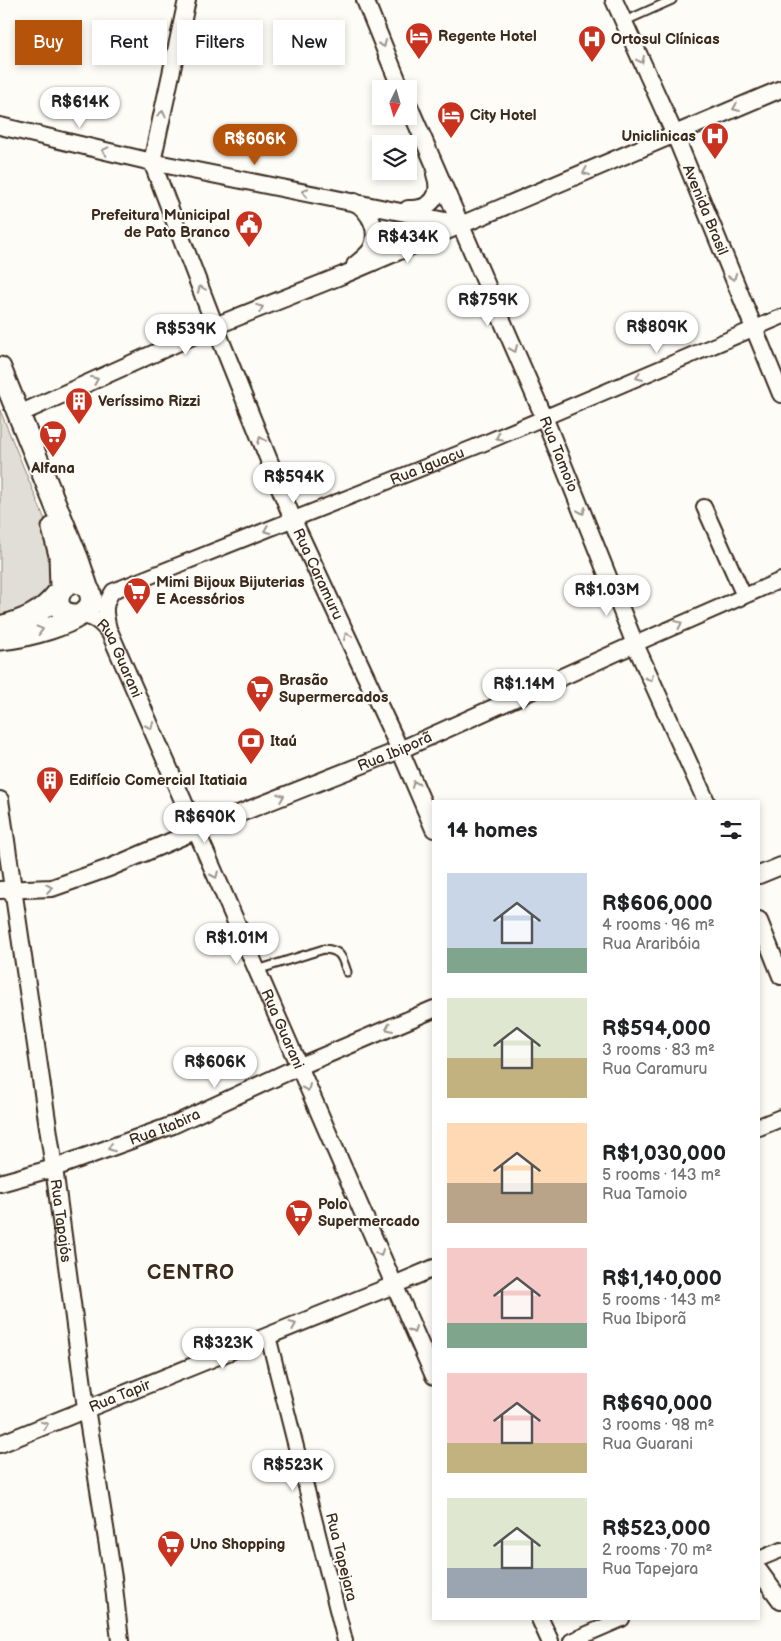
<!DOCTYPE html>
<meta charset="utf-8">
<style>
body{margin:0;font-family:"Balsamiq Sans",sans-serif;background:#f2f2f2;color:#202124;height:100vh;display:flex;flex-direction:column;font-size:19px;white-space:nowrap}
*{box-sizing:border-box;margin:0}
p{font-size:16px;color:#757577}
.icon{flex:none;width:28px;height:28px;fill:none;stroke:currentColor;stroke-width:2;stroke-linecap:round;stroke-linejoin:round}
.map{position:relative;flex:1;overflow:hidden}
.panel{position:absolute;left:432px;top:800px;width:328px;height:820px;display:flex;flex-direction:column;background:#fff;border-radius:0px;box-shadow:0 2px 8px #0003}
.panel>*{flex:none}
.hud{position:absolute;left:15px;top:20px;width:342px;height:45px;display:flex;gap:10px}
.needle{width:32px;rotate:185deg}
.tools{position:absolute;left:372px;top:80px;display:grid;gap:10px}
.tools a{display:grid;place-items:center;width:45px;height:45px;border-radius:0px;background:#fff;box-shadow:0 2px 8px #0003;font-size:25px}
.price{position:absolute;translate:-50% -42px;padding:0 11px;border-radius:18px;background:#fff;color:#222;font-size:16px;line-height:32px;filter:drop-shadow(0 1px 2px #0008)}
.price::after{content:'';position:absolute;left:50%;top:30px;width:15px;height:11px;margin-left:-8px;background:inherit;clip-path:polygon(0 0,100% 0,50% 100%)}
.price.active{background:#b45309;color:#fff}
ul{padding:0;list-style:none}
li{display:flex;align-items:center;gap:15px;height:125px;padding:0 15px}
li span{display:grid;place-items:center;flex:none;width:140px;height:100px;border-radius:0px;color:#555}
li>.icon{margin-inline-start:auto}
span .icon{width:60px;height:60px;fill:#fffc;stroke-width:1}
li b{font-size:21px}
h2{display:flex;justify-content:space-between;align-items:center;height:60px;padding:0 15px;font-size:21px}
.tag{padding:0 18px;border-radius:0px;background:#fff;box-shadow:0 2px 8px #0003;font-size:18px;line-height:45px}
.tag.active{background:#b45309;color:#fff}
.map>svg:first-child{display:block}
.green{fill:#e1ded7;stroke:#8e847a}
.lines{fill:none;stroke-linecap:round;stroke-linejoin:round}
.service-casing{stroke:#3b2a1e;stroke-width:11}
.minor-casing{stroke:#3b2a1e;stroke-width:18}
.tertiary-casing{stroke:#3b2a1e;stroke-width:20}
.primary-casing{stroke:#3b2a1e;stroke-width:25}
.service{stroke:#fdfcf7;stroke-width:7}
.minor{stroke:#fdfcf7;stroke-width:14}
.tertiary{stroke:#fdfcf7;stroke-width:16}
.primary{stroke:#fdfcf7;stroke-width:21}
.oneway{stroke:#9c938a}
.labels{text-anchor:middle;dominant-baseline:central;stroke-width:4.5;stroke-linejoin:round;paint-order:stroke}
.poi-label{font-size:15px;font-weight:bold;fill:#3b2a1e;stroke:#fdfcf7;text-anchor:start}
.street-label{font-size:15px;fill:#3b2a1e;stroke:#fdfcf7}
.district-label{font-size:20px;font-weight:bold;letter-spacing:1px;fill:#3b2a1e;stroke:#fdfcf7}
</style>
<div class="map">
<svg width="781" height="1641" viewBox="0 0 781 1641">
<rect width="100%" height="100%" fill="#fdfcf7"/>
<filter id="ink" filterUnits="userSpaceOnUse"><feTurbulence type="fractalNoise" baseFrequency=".02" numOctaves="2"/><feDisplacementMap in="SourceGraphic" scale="10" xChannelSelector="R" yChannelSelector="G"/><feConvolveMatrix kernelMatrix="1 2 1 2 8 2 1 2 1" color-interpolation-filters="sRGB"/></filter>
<g filter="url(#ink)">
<path class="green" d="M0,410L52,537L57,578L43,602L0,618Z"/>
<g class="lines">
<g class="service-casing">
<path id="service" d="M623,22L672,0
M257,970L324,949C341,950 342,957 347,972"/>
</g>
<g class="minor-casing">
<g id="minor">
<path d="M704,507L744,596"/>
<path id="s1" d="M110,633C106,615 102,607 113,591L475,447L781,317"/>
<path d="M635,644L781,580"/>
<path d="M268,1336L345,1641"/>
<path d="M759,1559L781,1550"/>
<path d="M571,1641L622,1619"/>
</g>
</g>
<g class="tertiary-casing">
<g id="tertiary">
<path id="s2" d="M187,0L152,162L215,326L293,520L400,750L434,829"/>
<path d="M365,0L401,89"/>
<path id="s3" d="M614,0L675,135L781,394"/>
<path id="s4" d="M409,106L544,417L635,644L706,801"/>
<path d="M0,126L152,162L460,224"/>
<path d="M355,202C370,212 380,230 372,248C369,254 361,260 355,265"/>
<path d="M408,209C430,210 443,197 435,174"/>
<path d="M19,414L215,326L343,275L781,89"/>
<path id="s5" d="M79,615C94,616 100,621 110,633L434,1376"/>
<path id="s6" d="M0,800L54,1168L86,1408L113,1578L120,1641"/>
<path d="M759,875L781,866"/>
<path id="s7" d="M0,890L52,888L109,868L195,831L400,750L635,644"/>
<path d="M759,921L781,976"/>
<path d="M759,1127L781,1118"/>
<path id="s8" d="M0,1183L54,1168L173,1125L298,1067L434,1009"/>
<path id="s9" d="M0,1444L394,1285L434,1268"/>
<path d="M759,1571L781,1601"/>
<path d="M540,1619L550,1641"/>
</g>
</g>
<g class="primary-casing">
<path id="primary" d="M0,368L78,560L87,587
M53,528L60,555L61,588
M0,627C24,621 43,613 58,593
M0,639C22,637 81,624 91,604C92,596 91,591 85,586C62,568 41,617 79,615"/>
</g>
<use href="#service" class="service"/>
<use href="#minor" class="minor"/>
<use href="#tertiary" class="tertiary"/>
<use href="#primary" class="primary"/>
</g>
<defs><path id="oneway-chevron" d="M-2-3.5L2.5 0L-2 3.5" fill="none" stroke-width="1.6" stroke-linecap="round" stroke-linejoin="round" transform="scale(1.25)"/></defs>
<g class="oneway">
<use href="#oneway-chevron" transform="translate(383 44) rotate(67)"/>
<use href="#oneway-chevron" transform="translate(641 60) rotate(65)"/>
<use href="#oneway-chevron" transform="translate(736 108) rotate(157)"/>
<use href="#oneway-chevron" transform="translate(162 114) rotate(-78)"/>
<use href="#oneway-chevron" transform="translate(105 151) rotate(-167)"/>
<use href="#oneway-chevron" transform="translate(586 172) rotate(157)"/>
<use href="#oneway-chevron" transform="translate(305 192) rotate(-169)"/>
<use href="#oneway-chevron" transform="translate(733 277) rotate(68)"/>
<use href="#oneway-chevron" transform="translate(201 289) rotate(-111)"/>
<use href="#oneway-chevron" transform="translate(260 308) rotate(-22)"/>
<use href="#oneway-chevron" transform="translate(514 349) rotate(67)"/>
<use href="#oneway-chevron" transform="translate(639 377) rotate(157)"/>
<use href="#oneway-chevron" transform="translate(95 380) rotate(-24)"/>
<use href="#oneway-chevron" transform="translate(499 437) rotate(156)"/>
<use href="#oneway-chevron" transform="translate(261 440) rotate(-112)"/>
<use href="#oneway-chevron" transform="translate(582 511) rotate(68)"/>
<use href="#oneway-chevron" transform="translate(267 530) rotate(158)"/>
<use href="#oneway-chevron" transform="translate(679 624) rotate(-24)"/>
<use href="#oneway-chevron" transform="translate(40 630) rotate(-15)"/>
<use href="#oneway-chevron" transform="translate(347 636) rotate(-115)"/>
<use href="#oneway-chevron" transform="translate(650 678) rotate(66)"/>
<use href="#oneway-chevron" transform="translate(150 726) rotate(67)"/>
<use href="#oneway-chevron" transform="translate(415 784) rotate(-113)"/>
<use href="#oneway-chevron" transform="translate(281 797) rotate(-22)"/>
<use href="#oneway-chevron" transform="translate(215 875) rotate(66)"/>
<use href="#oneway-chevron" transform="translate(49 888) rotate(-9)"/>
<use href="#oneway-chevron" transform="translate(389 1028) rotate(157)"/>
<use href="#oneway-chevron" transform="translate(307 1088) rotate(66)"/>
<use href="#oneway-chevron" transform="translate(111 1148) rotate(160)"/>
<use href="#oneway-chevron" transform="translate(380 1253) rotate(66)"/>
<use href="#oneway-chevron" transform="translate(293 1325) rotate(-22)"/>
<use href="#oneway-chevron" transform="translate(413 1330) rotate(66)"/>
<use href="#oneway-chevron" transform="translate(45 1425) rotate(-22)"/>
</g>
</g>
<defs>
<g id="hotel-pin" transform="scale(1.4375)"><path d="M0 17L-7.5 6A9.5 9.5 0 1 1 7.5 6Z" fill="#c8321e" stroke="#fdfcf7"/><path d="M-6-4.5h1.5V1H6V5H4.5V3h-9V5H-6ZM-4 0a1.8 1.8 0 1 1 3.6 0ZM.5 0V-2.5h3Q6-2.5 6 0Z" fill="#fff"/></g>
<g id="hospital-pin" transform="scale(1.4375)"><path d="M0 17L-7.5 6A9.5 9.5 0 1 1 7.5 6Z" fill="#c8321e" stroke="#fdfcf7"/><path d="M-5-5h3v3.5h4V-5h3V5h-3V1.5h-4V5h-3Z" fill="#fff"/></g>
<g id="civic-pin" transform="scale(1.4375)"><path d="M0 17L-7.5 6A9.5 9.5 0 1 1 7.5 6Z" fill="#c8321e" stroke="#fdfcf7"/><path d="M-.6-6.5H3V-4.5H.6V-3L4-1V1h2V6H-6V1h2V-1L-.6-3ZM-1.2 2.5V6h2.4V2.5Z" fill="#fff"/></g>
<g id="building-pin" transform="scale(1.4375)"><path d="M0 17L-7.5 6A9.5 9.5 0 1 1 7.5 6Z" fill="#c8321e" stroke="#fdfcf7"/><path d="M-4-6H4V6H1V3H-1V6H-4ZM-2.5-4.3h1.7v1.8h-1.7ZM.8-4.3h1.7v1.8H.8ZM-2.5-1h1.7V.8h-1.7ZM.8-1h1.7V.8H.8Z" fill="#fff"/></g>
<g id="supermarket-pin" transform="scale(1.4375)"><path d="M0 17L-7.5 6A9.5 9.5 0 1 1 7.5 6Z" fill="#c8321e" stroke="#fdfcf7"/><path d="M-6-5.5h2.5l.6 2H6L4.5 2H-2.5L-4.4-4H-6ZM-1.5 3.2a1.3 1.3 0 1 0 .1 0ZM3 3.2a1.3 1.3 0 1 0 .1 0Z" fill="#fff"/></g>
<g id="bank-pin" transform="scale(1.4375)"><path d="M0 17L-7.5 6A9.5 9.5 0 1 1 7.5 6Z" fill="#c8321e" stroke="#fdfcf7"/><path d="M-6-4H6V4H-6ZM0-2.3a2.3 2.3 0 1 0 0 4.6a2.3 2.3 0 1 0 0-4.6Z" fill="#fff"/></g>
</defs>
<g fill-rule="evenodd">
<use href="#hotel-pin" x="419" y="36"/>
<use href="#hospital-pin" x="592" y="39"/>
<use href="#hotel-pin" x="451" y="115"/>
<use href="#hospital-pin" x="715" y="136"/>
<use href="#civic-pin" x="249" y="224"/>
<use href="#building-pin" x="79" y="401"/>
<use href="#supermarket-pin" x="53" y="434"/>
<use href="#supermarket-pin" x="137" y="591"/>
<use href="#supermarket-pin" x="260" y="689"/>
<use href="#bank-pin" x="251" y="741"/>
<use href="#building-pin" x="50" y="780"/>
<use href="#supermarket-pin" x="299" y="1213"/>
<use href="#supermarket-pin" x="171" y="1544"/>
</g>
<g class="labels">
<g class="poi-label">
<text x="438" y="36">Regente Hotel</text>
<text x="611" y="39">Ortosul Clínicas</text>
<text x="470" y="115">City Hotel</text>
<text x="696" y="136" text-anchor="end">Uniclinicas</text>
<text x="230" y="215" text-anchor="end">Prefeitura Municipal<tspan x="230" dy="17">de Pato Branco</tspan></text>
<text x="98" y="401">Veríssimo Rizzi</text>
<text x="53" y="468" text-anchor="middle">Alfana</text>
<text x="156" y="582">Mimi Bijoux Bijuterias<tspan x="156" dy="17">E Acessórios</tspan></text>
<text x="279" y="680">Brasão<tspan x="279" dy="17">Supermercados</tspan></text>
<text x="270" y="741">Itaú</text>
<text x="69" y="780">Edifício Comercial Itatiaia</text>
<text x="318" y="1204">Polo<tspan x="318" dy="17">Supermercado</tspan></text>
<text x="190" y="1544">Uno Shopping</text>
</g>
<g class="street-label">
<text stroke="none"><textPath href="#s3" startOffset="229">Avenida Brasil</textPath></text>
<text stroke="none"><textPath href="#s4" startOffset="379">Rua Tamoio</textPath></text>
<text stroke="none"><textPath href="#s1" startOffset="382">Rua Iguaçu</textPath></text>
<text stroke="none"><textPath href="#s2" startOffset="610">Rua Caramuru</textPath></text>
<text stroke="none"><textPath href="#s5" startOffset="64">Rua Guarani</textPath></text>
<text stroke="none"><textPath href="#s7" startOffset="421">Rua Ibiporã</textPath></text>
<text stroke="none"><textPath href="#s5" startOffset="469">Rua Guarani</textPath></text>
<text stroke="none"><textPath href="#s8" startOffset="174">Rua Itabira</textPath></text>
<text stroke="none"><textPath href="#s6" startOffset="425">Rua Tapajós</textPath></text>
<text stroke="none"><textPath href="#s9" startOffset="129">Rua Tapir</textPath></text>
<text transform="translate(341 1557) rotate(76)">Rua Tapejara</text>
</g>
<g class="district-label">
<text x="191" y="1273">CENTRO</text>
</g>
</g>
</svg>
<div class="tools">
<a><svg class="needle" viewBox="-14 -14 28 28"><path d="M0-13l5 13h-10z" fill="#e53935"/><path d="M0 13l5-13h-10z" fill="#757577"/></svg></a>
<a><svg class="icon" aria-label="layers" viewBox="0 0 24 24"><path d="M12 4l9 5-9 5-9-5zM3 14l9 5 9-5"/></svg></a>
</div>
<b class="price" style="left:80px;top:129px">R$614K</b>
<b class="price active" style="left:255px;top:166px">R$606K</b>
<b class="price" style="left:408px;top:264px">R$434K</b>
<b class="price" style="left:488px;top:327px">R$759K</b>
<b class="price" style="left:657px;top:354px">R$809K</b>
<b class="price" style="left:186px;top:356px">R$539K</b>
<b class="price" style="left:294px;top:504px">R$594K</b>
<b class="price" style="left:607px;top:617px">R$1.03M</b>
<b class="price" style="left:524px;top:711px">R$1.14M</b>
<b class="price" style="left:205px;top:844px">R$690K</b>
<b class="price" style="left:237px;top:965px">R$1.01M</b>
<b class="price" style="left:215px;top:1089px">R$606K</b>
<b class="price" style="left:223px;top:1370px">R$323K</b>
<b class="price" style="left:293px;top:1492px">R$523K</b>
<div class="hud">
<a class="tag active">Buy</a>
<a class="tag">Rent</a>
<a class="tag">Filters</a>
<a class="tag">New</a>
</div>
<section class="panel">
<h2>14 homes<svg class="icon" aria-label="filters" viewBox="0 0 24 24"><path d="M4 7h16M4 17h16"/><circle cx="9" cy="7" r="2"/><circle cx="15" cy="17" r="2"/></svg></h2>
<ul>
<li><span style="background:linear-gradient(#c9d6e8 75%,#7fa58c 0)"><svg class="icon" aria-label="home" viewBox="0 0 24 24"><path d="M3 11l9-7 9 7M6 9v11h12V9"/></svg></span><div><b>R$606,000</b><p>4 rooms · 96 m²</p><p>Rua Araribóia</p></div></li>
<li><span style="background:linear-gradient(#dfe7d0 60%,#c2b280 0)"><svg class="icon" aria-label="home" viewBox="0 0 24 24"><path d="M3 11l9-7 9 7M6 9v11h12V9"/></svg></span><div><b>R$594,000</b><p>3 rooms · 83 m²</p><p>Rua Caramuru</p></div></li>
<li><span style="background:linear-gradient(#ffd9b3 60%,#b9a48a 0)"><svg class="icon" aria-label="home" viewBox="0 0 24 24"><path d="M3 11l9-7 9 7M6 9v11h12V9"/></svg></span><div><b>R$1,030,000</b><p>5 rooms · 143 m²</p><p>Rua Tamoio</p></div></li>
<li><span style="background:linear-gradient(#f6c9c9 75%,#7fa58c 0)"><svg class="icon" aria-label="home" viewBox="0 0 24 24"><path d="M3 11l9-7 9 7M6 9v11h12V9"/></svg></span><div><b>R$1,140,000</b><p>5 rooms · 143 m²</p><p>Rua Ibiporã</p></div></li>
<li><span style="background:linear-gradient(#f6c9c9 70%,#c2b280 0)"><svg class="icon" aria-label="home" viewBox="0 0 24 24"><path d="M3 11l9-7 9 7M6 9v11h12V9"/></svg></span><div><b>R$690,000</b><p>3 rooms · 98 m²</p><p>Rua Guarani</p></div></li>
<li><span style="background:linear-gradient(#dfe7d0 70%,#9aa5b1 0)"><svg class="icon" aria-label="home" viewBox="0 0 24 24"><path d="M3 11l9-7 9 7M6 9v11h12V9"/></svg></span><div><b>R$523,000</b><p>2 rooms · 70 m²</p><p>Rua Tapejara</p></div></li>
</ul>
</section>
</div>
